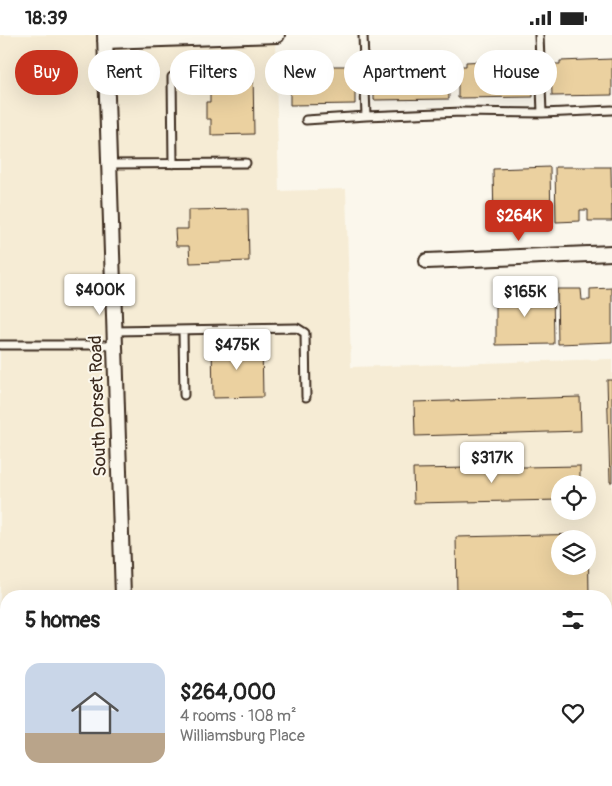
<!DOCTYPE html>
<meta charset="utf-8">
<style>
body{margin:0;font-family:Pangolin,sans-serif;background:#f6f6f6;color:#222;height:100vh;display:flex;flex-direction:column;font-size:19px;white-space:nowrap}
*{box-sizing:border-box;margin:0}
p{font-size:16px;color:#767676}
.icon{flex:none;width:28px;height:28px;fill:none;stroke:currentColor;stroke-width:2;stroke-linecap:round;stroke-linejoin:round}
.map{position:relative;flex:1;overflow:hidden}
.side{position:absolute;left:0px;top:555px;width:612px;height:196px;display:flex;flex-direction:column;background:#fff;border-radius:20px 20px 0 0;box-shadow:0 5px 20px #0002}
.side>*{flex:none}
.guide{position:absolute;left:15px;top:15px;width:582px;height:45px;display:flex;gap:10px}
.controls{position:absolute;left:551px;top:440px;display:grid;gap:10px}
.controls a{display:grid;place-items:center;width:45px;height:45px;border-radius:50%;background:#fff;box-shadow:0 5px 20px #0002;font-size:25px}
.price{position:absolute;translate:-50% -42px;padding:0 11px;border-radius:5px;background:#fff;color:#222;font-size:16px;line-height:32px;filter:drop-shadow(0 1px 2px #0008)}
.price::after{content:'';position:absolute;left:50%;top:30px;width:15px;height:11px;margin-left:-8px;background:inherit;clip-path:polygon(0 0,100% 0,50% 100%)}
.price.current{background:#c8321e;color:#fff}
ul{padding:0;list-style:none}
li{display:flex;align-items:center;gap:15px;height:125px;padding:0 25px}
li span{display:grid;place-items:center;flex:none;width:140px;height:100px;border-radius:15px;color:#555}
li>.icon{margin-inline-start:auto}
span .icon{width:60px;height:60px;fill:#fffc;stroke-width:1}
li b{font-size:21px}
h2{display:flex;justify-content:space-between;align-items:center;height:60px;padding:0 25px;font-size:21px}
.pill{padding:0 18px;border-radius:22px;background:#fff;box-shadow:0 5px 20px #0002;font-size:18px;line-height:45px}
.pill.current{background:#c8321e;color:#fff}
.status{display:flex;justify-content:space-between;align-items:center;height:35px;padding:0 25px;background:#fff;direction:ltr}
.status svg{height:14px;fill:currentColor}
.map>svg:first-child{display:block}
.built{fill:#f6ecd5;fill-rule:evenodd}
.building{fill:#ebd1a0;stroke:#3b2a1e;fill-rule:evenodd}
.lines{fill:none;stroke-linecap:round;stroke-linejoin:round}
.lane-casing{stroke:#3b2a1e;stroke-width:11}
.street-casing{stroke:#3b2a1e;stroke-width:18}
.secondary-casing{stroke:#3b2a1e;stroke-width:22}
.lane{stroke:#fbf7ec;stroke-width:7}
.street{stroke:#fbf7ec;stroke-width:14}
.secondary{stroke:#fbf7ec;stroke-width:19}
.labels{text-anchor:middle;dominant-baseline:central;stroke-width:4;stroke-linejoin:round;paint-order:stroke}
.street-label{font-size:18px;fill:#3b2a1e;stroke:#fbf7ec}
</style>
<div class="status"><b>18:39</b><svg viewBox="0 0 49 12"><path d="M0 12V9h3v3zM5 12V6h3v6zM10 12V3h3v9zM15 12V0h3v12zM26 1h20v11H26zM47 4h2v5h-2z"/></svg></div>
<div class="map">
<svg width="612" height="751" viewBox="0 0 612 751">
<rect width="100%" height="100%" fill="#fbf7ec"/>
<filter id="ink" filterUnits="userSpaceOnUse"><feTurbulence type="fractalNoise" baseFrequency=".02" numOctaves="2"/><feDisplacementMap in="SourceGraphic" scale="10" xChannelSelector="R" yChannelSelector="G"/><feConvolveMatrix kernelMatrix="1 2 1 2 8 2 1 2 1" color-interpolation-filters="sRGB"/></filter>
<g filter="url(#ink)">
<path class="built" d="M0,0H275L279,156L346,154L351,332L612,324V751H121V745H606V561H6V603L0,602ZM560,449H588V476H560ZM560,504H588V531H560Z"/>
<path class="building" d="M612,24V60L552,61L551,29H560V26Z
M487,26V30H501V27L532,26L533,62L458,63V31H466V27Z
M404,29V32H419V29H448L449,64L374,65V30Z
M327,31H355V69L290,70V33Z
M210,37H253L254,99L211,100V84H206V67H210Z
M550,132L551,188H527L526,177H518L519,188L494,189L493,134Z
M555,132H611L612,186H588V175H580V186L556,187Z
M248,174L249,226L190,228L189,211H176L175,194H188V175Z
M612,253V307L558,309L557,254H581L582,265H590V254Z
M528,255H553L554,309L496,310V256H520V267H528Z
M262,308L263,362L213,363L212,309Z
M607,345H612V447H610Z
M580,362L581,396L415,401L414,367Z
M580,431V449H560V465L414,468L413,434Z
M588,499L589,561H457L456,502ZM560,504H588V531H560Z"/>
<g class="lines">
<g class="lane-casing">
<path id="lane" d="M539,0L542,78L612,75
M172,42L173,129
M366,81L462,77L542,78
M306,85L366,81L363,0
M109,129L246,128
M183,295L184,360
M115,296L297,293L305,298L306,362
M0,310H115
M377,745L406,751
M553,745L557,751
M338,751V745
M470,751L479,745"/>
</g>
<g class="street-casing">
<path id="street" d="M105,0L123,561
M105,6L277,0
M427,226L612,218
M121,751V745"/>
</g>
<g class="secondary-casing">
<path id="secondary" d="M0,602L6,603
M606,680L612,683"/>
</g>
<use href="#lane" class="lane"/>
<use href="#street" class="street"/>
<use href="#secondary" class="secondary"/>
</g>
</g>
<g class="labels">
<g class="street-label">
<text transform="translate(98 371) rotate(-92)">South Dorset Road</text>
</g>
</g>
</svg>
<div class="controls">
<a><svg class="icon" aria-label="locate" viewBox="0 0 24 24"><circle cx="12" cy="12" r="6"/><path d="M12 2v4M12 18v4M2 12h4M18 12h4"/></svg></a>
<a><svg class="icon" aria-label="layers" viewBox="0 0 24 24"><path d="M12 4l9 5-9 5-9-5zM3 14l9 5 9-5"/></svg></a>
</div>
<b class="price current" style="left:519px;top:207px">$264K</b>
<b class="price" style="left:100px;top:281px">$400K</b>
<b class="price" style="left:525px;top:283px">$165K</b>
<b class="price" style="left:237px;top:336px">$475K</b>
<b class="price" style="left:492px;top:449px">$317K</b>
<div class="guide">
<a class="pill current">Buy</a>
<a class="pill">Rent</a>
<a class="pill">Filters</a>
<a class="pill">New</a>
<a class="pill">Apartment</a>
<a class="pill">House</a>
</div>
<section class="side">
<h2>5 homes<svg class="icon" aria-label="filters" viewBox="0 0 24 24"><path d="M4 7h16M4 17h16"/><circle cx="9" cy="7" r="2"/><circle cx="15" cy="17" r="2"/></svg></h2>
<ul>
<li><span style="background:linear-gradient(#c9d6e8 70%,#b9a48a 0)"><svg class="icon" aria-label="home" viewBox="0 0 24 24"><path d="M3 11l9-7 9 7M6 9v11h12V9"/></svg></span><div><b>$264,000</b><p>4 rooms · 108 m²</p><p>Williamsburg Place</p></div><svg class="icon" aria-label="heart" viewBox="0 0 24 24"><path d="M12 20l-8-8c-3-5 5-10 8-4 3-6 11-1 8 4z"/></svg></li>
</ul>
</section>
</div>
